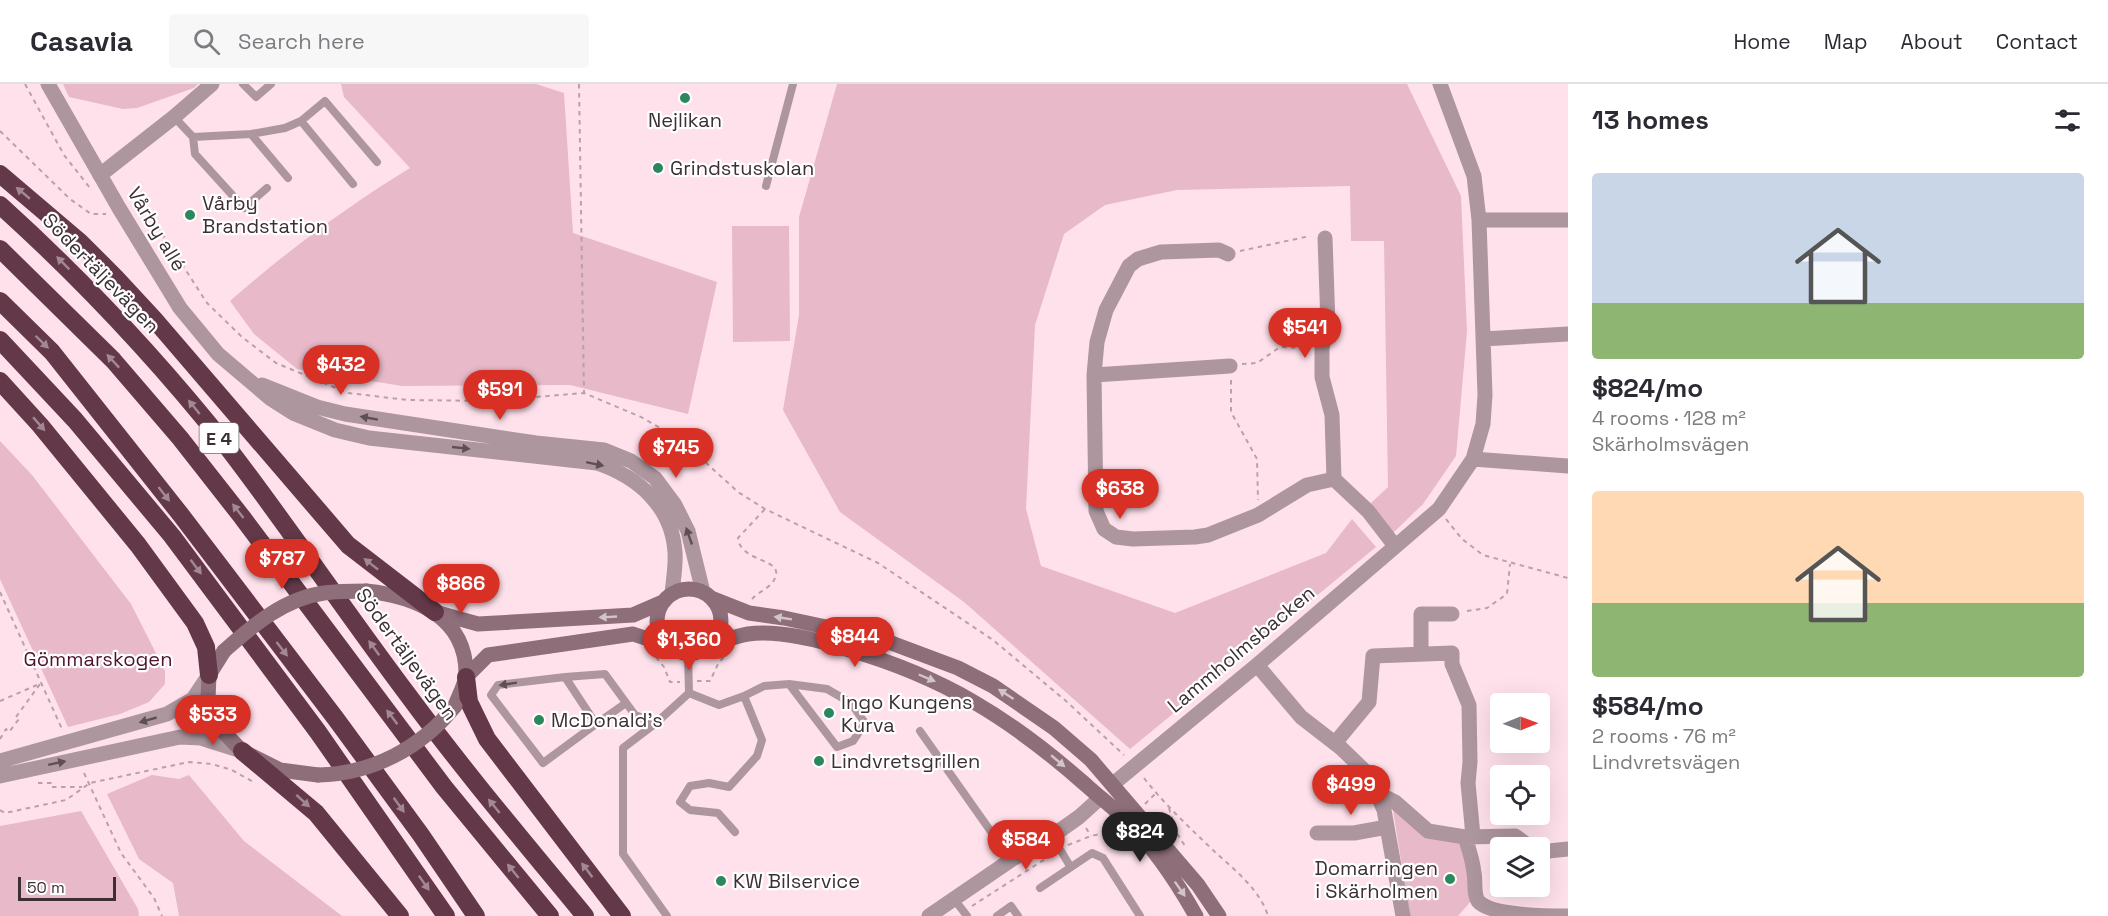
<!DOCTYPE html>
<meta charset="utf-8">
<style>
body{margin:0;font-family:"Space Grotesk",sans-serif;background:#f7f7f7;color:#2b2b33;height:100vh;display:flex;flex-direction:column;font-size:22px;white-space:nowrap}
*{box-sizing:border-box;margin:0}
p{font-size:20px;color:#7c7c81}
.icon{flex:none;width:33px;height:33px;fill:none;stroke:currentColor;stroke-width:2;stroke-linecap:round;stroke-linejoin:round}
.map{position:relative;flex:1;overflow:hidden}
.details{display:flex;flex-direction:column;background:#fff;width:540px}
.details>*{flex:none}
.needle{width:39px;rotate:89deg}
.fabs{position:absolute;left:1490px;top:609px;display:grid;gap:12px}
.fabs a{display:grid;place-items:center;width:60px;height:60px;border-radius:6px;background:#fff;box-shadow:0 6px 24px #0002;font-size:30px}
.scale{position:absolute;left:18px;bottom:15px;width:98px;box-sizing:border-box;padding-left:6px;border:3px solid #3c3034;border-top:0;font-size:16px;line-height:21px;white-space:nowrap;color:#3c3034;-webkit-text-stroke:4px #fff;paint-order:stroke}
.price{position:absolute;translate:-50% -51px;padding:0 14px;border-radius:21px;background:#d93025;color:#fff;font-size:20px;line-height:39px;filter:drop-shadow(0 2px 3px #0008)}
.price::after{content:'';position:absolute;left:50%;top:36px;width:18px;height:14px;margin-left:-9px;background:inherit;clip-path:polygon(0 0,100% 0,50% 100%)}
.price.on{background:#222;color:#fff}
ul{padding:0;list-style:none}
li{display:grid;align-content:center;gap:12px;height:318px;padding:0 24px}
li span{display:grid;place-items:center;height:186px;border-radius:6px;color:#555}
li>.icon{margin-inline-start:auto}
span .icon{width:108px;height:108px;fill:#fffc;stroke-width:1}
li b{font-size:26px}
h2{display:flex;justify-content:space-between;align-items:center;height:72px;padding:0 24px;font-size:26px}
header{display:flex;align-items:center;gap:36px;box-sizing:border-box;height:84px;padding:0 30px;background:#fff;border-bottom:2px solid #e1e1e2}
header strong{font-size:28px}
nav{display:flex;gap:33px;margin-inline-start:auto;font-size:21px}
.search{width:420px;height:54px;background:#f7f7f7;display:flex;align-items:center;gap:15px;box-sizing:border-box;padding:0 21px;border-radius:6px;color:#7c7c81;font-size:22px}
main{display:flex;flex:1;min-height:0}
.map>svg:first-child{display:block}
.green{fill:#e7b9c9}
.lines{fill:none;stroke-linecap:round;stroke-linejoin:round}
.path{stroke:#b9a1a9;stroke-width:2;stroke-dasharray:4.5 4.5;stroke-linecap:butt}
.service{stroke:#ad969e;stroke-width:8}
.minor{stroke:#ad969e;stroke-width:15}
.tertiary{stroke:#ad969e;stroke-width:15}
.secondary{stroke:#8d6e79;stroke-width:15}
.motorway{stroke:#633949;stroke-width:18}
.secondary-bridge{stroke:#8d6e79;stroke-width:15}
.oneway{fill:#a18892}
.oneway2{fill:#5e4f54}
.oneway3{fill:#d1c5c9}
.poi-dot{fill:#2d875d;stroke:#fff;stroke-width:2}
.labels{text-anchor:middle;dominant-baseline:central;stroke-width:4.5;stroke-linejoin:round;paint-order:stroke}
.shield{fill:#fff;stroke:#766e71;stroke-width:1.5}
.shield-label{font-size:18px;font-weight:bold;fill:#3c3034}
.poi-label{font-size:20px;fill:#3c3034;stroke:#fff;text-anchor:start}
.street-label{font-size:20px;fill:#3c3034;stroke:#fff}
.park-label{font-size:20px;fill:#4e132e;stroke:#fff}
</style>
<header>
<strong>Casavia</strong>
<div class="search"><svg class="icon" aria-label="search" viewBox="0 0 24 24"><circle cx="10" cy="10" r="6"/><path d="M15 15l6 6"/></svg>Search here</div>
<nav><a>Home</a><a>Map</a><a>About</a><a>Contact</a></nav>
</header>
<main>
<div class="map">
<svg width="1568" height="832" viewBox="0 0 1568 832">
<rect width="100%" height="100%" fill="#ffe1eb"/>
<path class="green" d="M63,0H198L194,4L137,24L123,25L69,13Z
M341,0H536L564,9L573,149L717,198L688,330L570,301L402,302L297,285L254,250L230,217C286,168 346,123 410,84L344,13Z
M837,0H1407L1461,112L1467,247L1456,372L1423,420L1393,449L1371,419L1388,403L1384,157H1351L1350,102L1177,106L1105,121L1064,150L1035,241L1026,425L1041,482L1175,529L1326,469L1352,435L1376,463L1130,665L964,518L840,428L783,326L799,231V133Z
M732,142H789L790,257L733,258Z
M0,357L32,391L131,520L165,587V600L149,618L120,630L68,643L0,495Z
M152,691L179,695L189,691L244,757L342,832H179L173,799L139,775L107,710Z
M1392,720L1462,759L1472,795L1471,817L1458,832H1410Z
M81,727L138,825L139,832H0V742Z"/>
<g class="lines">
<path class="path" d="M25,0L64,71L90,104
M579,0L584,309
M0,47L70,115L91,130H106
M131,116L137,111L207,219L242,253L276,279L348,309L408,316L487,317L584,309L641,333L681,356L738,408L765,425L878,479L993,556L1066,617L1124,671
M1240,167L1310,152
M1242,280L1257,279L1280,263L1307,264
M1231,296V328L1257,375L1258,416
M1446,435L1462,455L1483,471L1568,494
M0,508L62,645
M752,515C758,508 770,504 774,496C787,474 740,479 738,454L765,425
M1467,527L1487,524L1507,510L1510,480
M656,573L664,583L670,598H680
M697,597H710L719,578L725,572
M0,617L37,601
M0,655L6,645L9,648L19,635L16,633L40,600
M84,689L121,769L154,814L162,832
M1144,694C1165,721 1190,744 1215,768C1235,786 1260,806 1268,832
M38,699H51V703H82
M1145,720L1156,709
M1169,724L1176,748L1185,762
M0,726L5,729L66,716L90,699L189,678L212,680L232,686L255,699
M1086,744L1091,752
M1068,761L1091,752L1116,746
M972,822L1053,770"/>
<path class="service" d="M243,0L256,13L271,0
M174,33L193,53L195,70L244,124L267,104
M301,37L353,100
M251,50L285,44L301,37L325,17L377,78
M193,53L251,50L288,94
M766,102L793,0
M565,593L498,601L491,611L543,679L596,640
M689,609L719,621L744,612L764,602L789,600L837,663L853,657L865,639L851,619L827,605L789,600
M626,619L596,640L565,593L605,590L635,631L656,639L689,609L688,570
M656,639L623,664V770L667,832
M920,647L1011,776
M735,748L718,729L690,726L680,718L690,702L709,699L729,703L757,672L762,656L744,612
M1052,752L1070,782
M1040,804L1092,769L1103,774L1140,832
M954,815L967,832
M997,832L1011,822L1018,832"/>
<path class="minor" d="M100,91L174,33L212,0
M1479,136H1568
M1325,154L1328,241L1322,264V293L1332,331L1334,395
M1228,170L1219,166L1161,168L1138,175L1129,182L1106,226L1097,258L1094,291L1096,427L1104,445L1116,453L1133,455L1195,453L1208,451L1258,431L1307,401L1334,395L1368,427L1395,462
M1483,255L1568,250
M1094,291L1230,282
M1473,375L1568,382
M1421,570V530H1452
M1257,581L1301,633L1341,664L1368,690L1384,726L1403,832
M1335,659L1369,618L1373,572L1452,569V580L1469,621L1470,678L1468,699L1473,752
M1113,700L1257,581L1439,425L1473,375L1483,340L1485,311L1479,136L1474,92L1440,0
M1375,708L1395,718L1428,747L1465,753C1469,765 1473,777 1474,789C1476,798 1473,809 1478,817C1491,832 1548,832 1568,832
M1317,749H1354L1387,743
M1465,753L1515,752L1532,764
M1539,768L1568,765
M929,832L1011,776L1052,752L1079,733L1100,714"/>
<path class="tertiary" d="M48,0L119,124L180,224L218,270L271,315L293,329L335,346L369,354L597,379C638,393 672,422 675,468C676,482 673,497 672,510
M262,301L317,323L345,330L536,359L604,366L631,377L655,394L675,421L688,447L703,508
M0,677L167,630L193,615L209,591
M0,692L180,653L201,654L242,667"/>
<path class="secondary" d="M657 537a32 32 0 1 1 64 0a32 32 0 1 1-64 0Z
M366,507C415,512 467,533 466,591C465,601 458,613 455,622
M711,514L749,529L784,534L878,554L958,584L993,602L1054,644L1091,676L1198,801L1219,832
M435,528L478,540L633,531L663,518
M709,562C721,558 735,552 748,550C778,546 818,556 847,565C944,593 1010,634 1086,701C1099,713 1114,724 1127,737C1153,763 1178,800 1196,832
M224,567L209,591L208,615L215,639L242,667L280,686L318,691
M466,593L488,571L633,550L669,562"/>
<path class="motorway" d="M0,90L80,158L116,194L154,235L348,461L435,528
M0,121C83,196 159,277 228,364C290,445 347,530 408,611C464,687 525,759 585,832
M0,165L113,276L180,354L242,433L444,703L550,832
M0,217L52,268L181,431L336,635L421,751L476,832
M0,256L75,336L172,452L318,648L446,832
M0,297L40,341L138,461L195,539L206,563L209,591
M466,593L469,618L487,655L622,832
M242,667L316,729L400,832"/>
<path class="secondary-bridge" d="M224,567C252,542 285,514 324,509C338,507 352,507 366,507
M318,691C372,690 421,664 455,622"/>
</g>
<defs><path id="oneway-solid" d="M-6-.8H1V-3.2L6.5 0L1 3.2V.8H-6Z" transform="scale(1.5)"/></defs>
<g class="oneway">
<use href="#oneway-solid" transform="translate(23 109) rotate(-140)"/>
<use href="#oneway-solid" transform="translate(63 179) rotate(-135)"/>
<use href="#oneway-solid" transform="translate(42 258) rotate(44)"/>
<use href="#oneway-solid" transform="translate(113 277) rotate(-133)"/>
<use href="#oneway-solid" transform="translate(194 323) rotate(-129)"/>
<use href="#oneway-solid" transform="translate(39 340) rotate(49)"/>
<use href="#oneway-solid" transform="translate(164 410) rotate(52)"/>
<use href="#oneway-solid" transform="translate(238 427) rotate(-128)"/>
<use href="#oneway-solid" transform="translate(371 480) rotate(-142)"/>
<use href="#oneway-solid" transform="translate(196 483) rotate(53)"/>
<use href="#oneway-solid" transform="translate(374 564) rotate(-126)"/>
<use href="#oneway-solid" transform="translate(282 565) rotate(52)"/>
<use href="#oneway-solid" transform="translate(392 633) rotate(-127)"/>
<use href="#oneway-solid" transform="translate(303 717) rotate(42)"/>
<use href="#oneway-solid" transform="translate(399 721) rotate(54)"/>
<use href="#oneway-solid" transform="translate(494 722) rotate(-129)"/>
<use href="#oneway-solid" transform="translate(587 786) rotate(-127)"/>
<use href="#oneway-solid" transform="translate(513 787) rotate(-129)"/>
<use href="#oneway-solid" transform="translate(424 799) rotate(55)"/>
</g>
<g class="oneway2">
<use href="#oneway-solid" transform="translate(369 334) rotate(-170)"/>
<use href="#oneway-solid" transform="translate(461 364) rotate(6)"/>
<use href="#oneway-solid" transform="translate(595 380) rotate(12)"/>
<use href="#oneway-solid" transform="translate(689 452) rotate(-109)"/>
<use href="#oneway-solid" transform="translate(508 600) rotate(171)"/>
<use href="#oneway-solid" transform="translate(148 636) rotate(164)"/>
<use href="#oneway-solid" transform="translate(57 679) rotate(-12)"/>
</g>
<g class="oneway3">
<use href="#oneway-solid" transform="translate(608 533) rotate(177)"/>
<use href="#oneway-solid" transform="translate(783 534) rotate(-171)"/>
<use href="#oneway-solid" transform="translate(927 594) rotate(23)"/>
<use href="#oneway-solid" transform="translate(1006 610) rotate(-147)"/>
<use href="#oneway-solid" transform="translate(1058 677) rotate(40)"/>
<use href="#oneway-solid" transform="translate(1180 805) rotate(55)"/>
</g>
<g class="poi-dot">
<circle cx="685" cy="14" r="6"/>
<circle cx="658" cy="84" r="6"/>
<circle cx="190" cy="131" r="6"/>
<circle cx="829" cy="629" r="6"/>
<circle cx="539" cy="636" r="6"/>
<circle cx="819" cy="677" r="6"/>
<circle cx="1450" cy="795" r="6"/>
<circle cx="721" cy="797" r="6"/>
</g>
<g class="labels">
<rect class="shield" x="199.5" y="339" width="39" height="30" rx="4.5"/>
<g class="shield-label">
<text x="219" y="354">E 4</text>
</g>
<g class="poi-label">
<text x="685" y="36" text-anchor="middle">Nejlikan</text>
<text x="670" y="84">Grindstuskolan</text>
<text x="202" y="119">Vårby<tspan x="202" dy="23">Brandstation</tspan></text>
<text x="841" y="618">Ingo Kungens<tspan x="841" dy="23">Kurva</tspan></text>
<text x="551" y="636">McDonald's</text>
<text x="831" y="677">Lindvretsgrillen</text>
<text x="1438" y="784" text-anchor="end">Domarringen<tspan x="1438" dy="23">i Skärholmen</tspan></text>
<text x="733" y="797">KW Bilservice</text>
</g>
<g class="street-label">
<text transform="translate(157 145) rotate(59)">Vårby allé</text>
<text transform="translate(101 189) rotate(46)">Södertäljevägen</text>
<text transform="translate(1241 565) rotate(-40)">Lammholmsbacken</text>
<text transform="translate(407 570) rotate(54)">Södertäljevägen</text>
</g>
<g class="park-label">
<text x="98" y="575">Gömmarskogen</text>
</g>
</g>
</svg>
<div class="fabs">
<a><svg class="needle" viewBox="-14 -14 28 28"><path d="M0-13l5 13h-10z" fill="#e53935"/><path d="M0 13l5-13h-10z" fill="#7c7c81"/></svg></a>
<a><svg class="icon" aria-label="locate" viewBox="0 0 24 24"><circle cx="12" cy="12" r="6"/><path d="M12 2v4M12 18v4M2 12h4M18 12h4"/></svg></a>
<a><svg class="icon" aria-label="layers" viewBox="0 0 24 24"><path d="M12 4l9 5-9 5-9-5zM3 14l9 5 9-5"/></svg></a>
</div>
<div class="scale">50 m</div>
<b class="price" style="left:1305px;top:275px">$541</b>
<b class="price" style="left:341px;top:312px">$432</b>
<b class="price" style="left:500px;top:337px">$591</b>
<b class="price" style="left:676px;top:395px">$745</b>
<b class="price" style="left:1120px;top:436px">$638</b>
<b class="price" style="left:282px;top:506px">$787</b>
<b class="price" style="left:461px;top:531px">$866</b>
<b class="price" style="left:855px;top:584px">$844</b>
<b class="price" style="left:689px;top:587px">$1,360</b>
<b class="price" style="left:213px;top:662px">$533</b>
<b class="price" style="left:1351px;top:732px">$499</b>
<b class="price on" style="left:1140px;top:779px">$824</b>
<b class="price" style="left:1026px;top:787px">$584</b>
</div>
<section class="details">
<h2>13 homes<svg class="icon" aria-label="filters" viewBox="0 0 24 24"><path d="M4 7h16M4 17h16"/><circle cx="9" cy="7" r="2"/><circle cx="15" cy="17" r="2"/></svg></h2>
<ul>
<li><span style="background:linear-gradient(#c9d6e8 70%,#8fb573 0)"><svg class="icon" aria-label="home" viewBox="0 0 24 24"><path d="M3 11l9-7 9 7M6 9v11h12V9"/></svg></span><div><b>$824/mo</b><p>4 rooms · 128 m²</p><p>Skärholmsvägen</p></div></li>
<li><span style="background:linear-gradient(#ffd9b3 60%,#8fb573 0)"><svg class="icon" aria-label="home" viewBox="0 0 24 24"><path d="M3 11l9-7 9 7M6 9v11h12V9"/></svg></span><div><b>$584/mo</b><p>2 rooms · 76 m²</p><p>Lindvretsvägen</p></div></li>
</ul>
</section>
</main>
